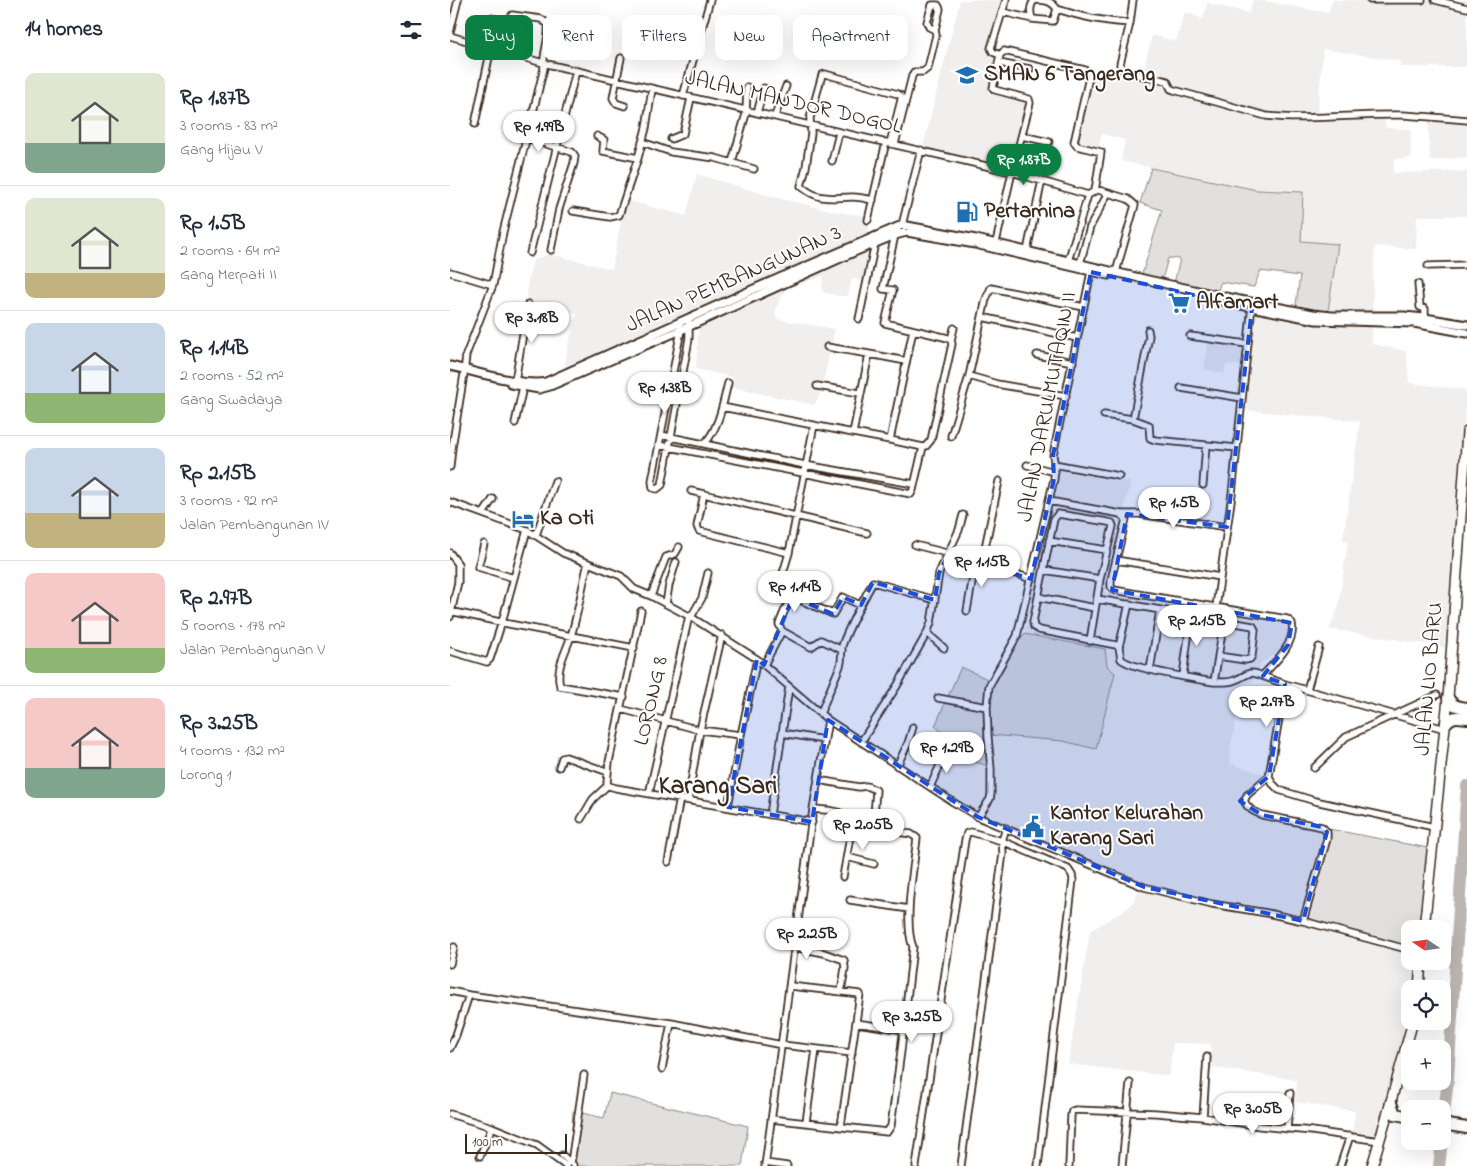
<!DOCTYPE html>
<meta charset="utf-8">
<style>
body{margin:0;font-family:"Indie Flower",sans-serif;background:#f6f6f7;color:#1f2937;height:100vh;display:flex;flex-direction:column;font-size:19px;white-space:nowrap}
*{box-sizing:border-box;margin:0}
p{font-size:16px;color:#747a83}
.icon{flex:none;width:28px;height:28px;fill:none;stroke:currentColor;stroke-width:2;stroke-linecap:round;stroke-linejoin:round}
.map{position:relative;flex:1;overflow:hidden}
.sheet{display:flex;flex-direction:column;background:#fff;width:450px}
.sheet>*{flex:none}
.banner{position:absolute;left:15px;top:15px;width:475px;height:45px;display:flex;gap:10px}
.needle{width:32px;rotate:283deg}
.tools{position:absolute;left:951px;top:920px;display:grid;gap:10px}
.tools a{display:grid;place-items:center;width:50px;height:50px;border-radius:10px;background:#fff;box-shadow:0 5px 20px #0002;font-size:25px}
.scale{position:absolute;left:15px;bottom:12px;width:102px;box-sizing:border-box;padding-left:5px;border:2px solid #3b2a1e;border-top:0;font-size:14px;line-height:18px;white-space:nowrap;color:#3b2a1e;-webkit-text-stroke:4px #fff;paint-order:stroke}
.price{position:absolute;translate:-50% -42px;padding:0 11px;border-radius:18px;background:#fff;color:#222;font-size:16px;line-height:32px;filter:drop-shadow(0 1px 2px #0008)}
.price::after{content:'';position:absolute;left:50%;top:30px;width:15px;height:11px;margin-left:-8px;background:inherit;clip-path:polygon(0 0,100% 0,50% 100%)}
.price.selected{background:#0b8043;color:#fff}
ul{padding:0;list-style:none}
li{display:flex;align-items:center;gap:15px;height:125px;padding:0 25px}
li+li{border-top:1px solid #e0e1e3}
li span{display:grid;place-items:center;flex:none;width:140px;height:100px;border-radius:10px;color:#555}
li>.icon{margin-inline-start:auto}
span .icon{width:60px;height:60px;fill:#fffc;stroke-width:1}
li b{font-size:21px}
h2{display:flex;justify-content:space-between;align-items:center;height:60px;padding:0 25px;font-size:21px}
.pill{padding:0 18px;border-radius:10px;background:#fff;box-shadow:0 5px 20px #0002;font-size:18px;line-height:45px}
.pill.selected{background:#0b8043;color:#fff}
main{display:flex;flex:1;min-height:0}
.map>svg:first-child{display:block}
.built{fill:#f1efee}
.green{fill:#e2e0de;stroke:#8e857e}
.lines{fill:none;stroke-linecap:round;stroke-linejoin:round}
.river{stroke:#bcb6b3;stroke-width:12}
.minor-casing{stroke:#3b2a1e;stroke-width:9}
.tertiary-casing{stroke:#3b2a1e;stroke-width:11}
.primary-casing{stroke:#3b2a1e;stroke-width:12}
.trunk-casing{stroke:#3b2a1e;stroke-width:14}
.minor{stroke:#fff;stroke-width:5.5}
.tertiary{stroke:#fff;stroke-width:7}
.primary{stroke:#fff;stroke-width:9}
.trunk{stroke:#fff;stroke-width:10}
.marked{fill:#1d4ed8;fill-opacity:0.2;stroke:#1d4ed8;stroke-width:4;stroke-dasharray:10 6;stroke-linejoin:round}
.labels{text-anchor:middle;dominant-baseline:central;stroke-width:4;stroke-linejoin:round;paint-order:stroke}
.poi-label{font-size:22px;font-weight:bold;fill:#3b2a1e;stroke:#fff;text-anchor:start}
.street-label{font-size:22px;fill:#3b2a1e;stroke:#fff}
.quarter-label{font-size:25px;font-weight:bold;fill:#3b2a1e;stroke:#fff}
</style>
<main>
<section class="sheet">
<h2>14 homes<svg class="icon" aria-label="filters" viewBox="0 0 24 24"><path d="M4 7h16M4 17h16"/><circle cx="9" cy="7" r="2"/><circle cx="15" cy="17" r="2"/></svg></h2>
<ul>
<li><span style="background:linear-gradient(#dfe7d0 70%,#7fa58c 0)"><svg class="icon" aria-label="home" viewBox="0 0 24 24"><path d="M3 11l9-7 9 7M6 9v11h12V9"/></svg></span><div><b>Rp 1.87B</b><p>3 rooms · 83 m²</p><p>Gang Hijau V</p></div></li>
<li><span style="background:linear-gradient(#dfe7d0 75%,#c2b280 0)"><svg class="icon" aria-label="home" viewBox="0 0 24 24"><path d="M3 11l9-7 9 7M6 9v11h12V9"/></svg></span><div><b>Rp 1.5B</b><p>2 rooms · 64 m²</p><p>Gang Merpati II</p></div></li>
<li><span style="background:linear-gradient(#c9d6e8 70%,#8fb573 0)"><svg class="icon" aria-label="home" viewBox="0 0 24 24"><path d="M3 11l9-7 9 7M6 9v11h12V9"/></svg></span><div><b>Rp 1.14B</b><p>2 rooms · 52 m²</p><p>Gang Swadaya</p></div></li>
<li><span style="background:linear-gradient(#c9d6e8 65%,#c2b280 0)"><svg class="icon" aria-label="home" viewBox="0 0 24 24"><path d="M3 11l9-7 9 7M6 9v11h12V9"/></svg></span><div><b>Rp 2.15B</b><p>3 rooms · 92 m²</p><p>Jalan Pembangunan IV</p></div></li>
<li><span style="background:linear-gradient(#f6c9c9 75%,#8fb573 0)"><svg class="icon" aria-label="home" viewBox="0 0 24 24"><path d="M3 11l9-7 9 7M6 9v11h12V9"/></svg></span><div><b>Rp 2.97B</b><p>5 rooms · 178 m²</p><p>Jalan Pembangunan V</p></div></li>
<li><span style="background:linear-gradient(#f6c9c9 70%,#7fa58c 0)"><svg class="icon" aria-label="home" viewBox="0 0 24 24"><path d="M3 11l9-7 9 7M6 9v11h12V9"/></svg></span><div><b>Rp 3.25B</b><p>4 rooms · 132 m²</p><p>Lorong 1</p></div></li>
</ul>
</section>
<div class="map">
<svg width="1017" height="1166" viewBox="0 0 1017 1166">
<rect width="100%" height="100%" fill="#fff"/>
<filter id="ink" filterUnits="userSpaceOnUse"><feTurbulence type="fractalNoise" baseFrequency=".02" numOctaves="2"/><feDisplacementMap in="SourceGraphic" scale="10" xChannelSelector="R" yChannelSelector="G"/><feConvolveMatrix kernelMatrix="1 2 1 2 8 2 1 2 1" color-interpolation-filters="sRGB"/></filter>
<g filter="url(#ink)">
<path class="built" d="M510,0H552L538,54L548,57L539,94L576,103L560,168L473,146Z
M803,0H810L878,13L883,0H1017V67H950V61L873,49L867,119L934,120L936,128L961,129V158L944,159L943,173L1017,171V216H967L966,249L925,246L923,284L922,344L956,351L959,383L1017,390L1005,530L1000,648L879,629L888,609L890,594L898,541L893,540L910,421L794,410L798,367L776,364L774,374L754,369L758,341L801,348L806,313L876,324L888,244L851,241L853,192L807,190L671,161L675,140L652,134L648,149L626,144L643,74L665,80L667,72L692,77L702,35L726,41L735,12L753,19L757,3L799,13Z
M978,121L1017,124V157L980,161Z
M247,174L323,197L388,212L420,216L418,237L424,251L417,281L402,279L398,296H389L372,292L373,276L336,289L326,307V319L385,329L371,392L364,405L281,387L283,377L246,369L248,328L225,339L173,356L112,388L117,351L127,313L76,301L78,280L83,260L99,254L162,269L173,209L176,200L236,216Z
M608,468L680,482L655,592L837,624L839,645L811,663L806,679L793,686L781,744L780,764L819,775L791,802L808,815L879,829L852,917L960,947V961H971L966,989H960V1018L958,1026L924,1139L902,1137L905,1111L845,1102L847,1080L760,1067L761,1044L723,1043L719,1076L618,1064L640,931L679,907L694,884L567,832L481,786L495,753L499,748L512,758L539,735L613,741L646,749L657,666L655,649L574,634Z"/>
<path class="green" d="M701,168L807,190L853,192L851,241L888,244L876,325L844,319L850,276L810,271L804,287L771,282L767,292L724,283L730,259L718,258L712,280L692,274L712,210L690,203Z
M574,634L655,649L657,666L665,673L646,749L613,741L539,735L542,767L512,758L499,748L502,740L485,726L511,667L542,681Z
M879,829L978,848L975,929H960V947L852,917Z
M160,1093L298,1126L292,1166H120L123,1111L154,1118Z"/>
<g class="lines">
<path class="river" d="M992,1133L998,1078L1017,786
M989,1166L992,1141"/>
<g class="minor-casing">
<path id="minor" d="M586,0C596,1 601,0 607,9
M683,0L680,23L670,64L672,71L717,81L721,89L724,90L816,116C862,121 906,114 951,115C973,116 995,118 1017,120
M920,0H972
M985,0L1017,8
M553,12L582,19L603,21L607,9C631,17 655,22 680,23
M582,19C580,12 579,5 585,0
M0,32L8,0
M0,36L93,63L562,172L638,195
M550,55L554,51L635,70L640,73L624,142L627,146L651,152L645,191L638,195
M171,58L163,98L166,103L175,106
M549,63L580,69
M233,96L260,0
M307,113L314,88
M325,116L336,86
M25,124L41,48
M147,136L154,140L153,151L188,158
M572,136L599,142
M77,138L122,152L125,156L124,163L109,209L101,250
M221,139L233,134L241,98
M192,142L221,152L265,158L304,169
M445,144L462,76L464,72H473L478,68L486,35L485,30L490,9L488,5H482L477,22L479,27L485,30
M382,161L389,133
M282,162L296,114L297,87
M645,189L678,199L685,205L666,272
M423,200C417,199 410,197 403,197C382,197 369,202 351,186L356,167L361,133L360,118L372,75L375,74L448,94L451,96V100L440,143
M123,211L160,217L169,215L188,158L196,128L202,89
M418,220L436,142
M452,225L471,150
M545,247L562,172L580,103L579,99L545,90L543,88L550,55L543,52L541,48L556,0
M577,251L592,180
M80,253L126,71
M618,261L638,195
M630,264L640,227L658,193
M978,266L1017,265
M0,272L43,285
M968,284L970,307L975,309V318
M532,317L627,338
M409,319L425,243
M230,327L231,330L202,481L203,488L207,489L212,485L237,350L239,338V323
M698,330L699,336L683,419L699,425L700,438L705,440L787,448
M740,336L797,344
M501,340L504,328
M377,347L419,354L403,433L440,440L463,330
M419,354L456,361
M587,355L623,362
M519,376L547,384L616,396
M65,381L78,304
M367,386L410,393
M731,388L792,398
M272,407L403,433
M654,415L683,419
M65,423L73,387
M211,435L355,465L464,484
M501,436L519,376L536,299L541,288L634,307
M440,440L473,447
M255,443C269,428 273,403 278,383
M209,445L461,494L463,490L473,447L476,446L481,440L502,344L501,340L498,338L435,323L443,290L433,289L445,235
M604,464L669,476
M577,465L605,472
M0,467L2,448L14,374L16,355L43,285L53,232L94,68C92,53 100,40 98,24L91,19L62,15L57,22L40,18L33,27L28,44
M753,485L756,445
M241,491L417,533
M254,494L247,526L249,531L339,553
M599,501L671,514H689L777,527
M0,502L77,530L113,553L171,576L184,589L201,596L241,617L307,659L378,720L503,802L528,817L694,887L762,904L817,913L853,921L960,950
M33,514L43,499
M671,514L676,519L661,580V587L664,590L837,619L842,623C846,644 825,662 812,676L835,684L995,729
M86,535L105,481
M599,541L657,550
M34,544L28,567L64,578
M465,545L532,562L581,579
M0,553L8,564V582L0,617
M666,560L770,577
M532,562L549,481
M138,563C132,587 128,613 121,636C116,652 105,669 110,686L174,697
M594,570L650,579
M333,573L339,553L364,425
M201,596L216,557L225,554L229,547
M588,597L645,608
M647,599L803,626L805,630L802,656L800,659L795,660L768,656
M216,604L219,585L226,562
M766,607L782,494L802,305
M0,611L59,624L184,648
M191,611L159,762L157,783L159,786L166,788L362,822
M517,611L526,560
M241,617L252,598L258,573
M774,620L764,682C770,682 779,683 785,680C797,676 798,669 812,676
M477,633L494,648
M640,641L650,579L663,526L662,523L658,522L608,514L604,519L583,622L584,627L589,630L666,645L669,647L671,659C681,669 746,679 764,682
M669,647L679,604
M392,650L371,640L361,647L332,631L329,624C333,615 336,604 343,597L383,614L393,597L410,605
M0,651L37,662L40,659L52,622L77,530
M314,665L332,631
M700,670L710,610
M733,676L741,615
M835,684L819,776L822,783L829,790L865,801L984,827
M857,690L869,647
M488,698L537,707
M171,709L250,730L291,735
M370,714L390,666C393,658 390,651 393,643C401,622 412,602 423,582L485,600
M332,733L374,740
M411,742L447,686L477,633L481,623L489,573L509,530L513,515
M447,766L458,743L463,727
M109,767L112,758L116,757L158,772
M864,768L896,737L987,695
M819,776L797,795L794,801C798,809 804,812 812,815L872,827L877,832V839L853,921
M368,780L409,787L417,786L426,790L423,829
M480,787L496,752
M199,794L239,616
M238,800L250,730L272,635
M278,807L291,735L307,659
M320,815L339,687
M528,817L540,799L541,794V769L538,737L537,707L539,686L567,636L604,479L605,467L603,455L641,272
M131,819L143,799L158,785
M397,857L424,864
M218,862L230,798
M393,877L402,825
M400,900L459,909
M345,947L374,953L394,960L395,968L391,992
M0,964L4,947
M340,986L410,994L391,1126
M0,991L19,995L221,1023L332,1045L402,1053
M406,1023L454,1030
M0,1048L6,1035L19,995
M212,1069L221,1023
M0,1114L42,1127L87,1145L116,1166
M753,1117L757,1057
M321,1119L437,1132L441,1126L451,1051L463,947C453,923 464,866 467,838L461,834L402,825C392,808 381,811 363,809
M356,1122L366,1049
M837,1129L840,1093
M112,1155L123,1165
M30,1156L42,1127
M121,1163L134,1075
M315,1163L337,1166
M315,1166L363,809L378,720
M466,1166L515,840L517,833L521,832L552,841L618,869L622,875L623,880L588,1166
M511,1166L553,853L552,841L556,828
M619,1166L621,1115L622,1111L625,1110L706,1113L753,1117L810,1126L862,1131L930,1141
M672,1166L680,1083
M890,1166L900,1136"/>
</g>
<g class="tertiary-casing">
<path id="tertiary" d="M766,300L866,320L964,323L1017,333
M0,366C24,371 74,387 96,382L304,289L452,225L526,239L698,280L790,300L863,314L882,316H954L975,318L1017,325
M61,384L89,389L100,386L231,330L404,252L445,235L457,232L525,244L658,275"/>
</g>
<g class="primary-casing">
<path id="primary" d="M974,929L998,698L1017,432
M969,989L971,961
M922,1166L938,1112L963,1021"/>
</g>
<g class="trunk-casing">
<path id="trunk" d="M998,698C1002,706 1008,707 1017,708
M996,723C1002,715 1008,717 1017,718
M941,1103L945,1114L960,1117
M992,1124L1017,1128"/>
</g>
<use href="#minor" class="minor"/>
<use href="#tertiary" class="tertiary"/>
<use href="#primary" class="primary"/>
<use href="#trunk" class="trunk"/>
</g>
</g>
<path class="marked" d="M641,272L802,308L777,527L677,514L662,590L842,623L838,645L813,676L835,684L819,776L790,801L812,815L872,827L877,832L853,921L694,887L605,849L528,817L378,720L362,822L278,807L307,659L314,665L343,597L383,614L393,597L411,605L423,582L485,600L489,573L499,553L581,579L604,479L603,455Z"/>
<defs>
<g id="school-bare" transform="scale(1.725)"><path d="M0-5L7-2L0 1L-7-2ZM-4 1L0 2.5L4 1V4Q0 6-4 4Z" fill="#1f6fb2" stroke="#fff" stroke-width="2.5" paint-order="stroke"/></g>
<g id="fuel-bare" transform="scale(1.725)"><path d="M-5.5-6h7V0h2V4h1.3V-2.5L3-4.5l.8-.8L6-3V5H2.5V1h-1V6h-7ZM-4.2-4.7v3.2H.2V-4.7Z" fill="#1f6fb2" stroke="#fff" stroke-width="2.5" paint-order="stroke"/></g>
<g id="supermarket-bare" transform="scale(1.725)"><path d="M-6-5.5h2.5l.6 2H6L4.5 2H-2.5L-4.4-4H-6ZM-1.5 3.2a1.3 1.3 0 1 0 .1 0ZM3 3.2a1.3 1.3 0 1 0 .1 0Z" fill="#1f6fb2" stroke="#fff" stroke-width="2.5" paint-order="stroke"/></g>
<g id="hotel-bare" transform="scale(1.725)"><path d="M-6-4.5h1.5V1H6V5H4.5V3h-9V5H-6ZM-4 0a1.8 1.8 0 1 1 3.6 0ZM.5 0V-2.5h3Q6-2.5 6 0Z" fill="#1f6fb2" stroke="#fff" stroke-width="2.5" paint-order="stroke"/></g>
<g id="civic-bare" transform="scale(1.725)"><path d="M-.6-6.5H3V-4.5H.6V-3L4-1V1h2V6H-6V1h2V-1L-.6-3ZM-1.2 2.5V6h2.4V2.5Z" fill="#1f6fb2" stroke="#fff" stroke-width="2.5" paint-order="stroke"/></g>
</defs>
<g fill-rule="evenodd">
<use href="#school-bare" x="517" y="75"/>
<use href="#fuel-bare" x="517" y="212"/>
<use href="#supermarket-bare" x="729" y="303"/>
<use href="#hotel-bare" x="73" y="519"/>
<use href="#civic-bare" x="583" y="827"/>
</g>
<g class="labels">
<g class="poi-label">
<text x="534" y="75">SMAN 6 Tangerang</text>
<text x="534" y="212">Pertamina</text>
<text x="746" y="303">Alfamart</text>
<text x="90" y="519">Ka Oti</text>
<text x="600" y="814">Kantor Kelurahan<tspan x="600" dy="25">Karang Sari</tspan></text>
</g>
<g class="street-label">
<text transform="translate(343 103) rotate(13)">JALAN MANDOR DOGOL</text>
<text transform="translate(284 280) rotate(-24)">JALAN PEMBANGUNAN 3</text>
<text transform="translate(598 407) rotate(-79)">JALAN DARULMUTAQIN II</text>
<text transform="translate(980 679) rotate(-85)">JALAN LIO BARU</text>
<text transform="translate(202 701) rotate(-77)">LORONG 8</text>
</g>
<g class="quarter-label">
<text x="268" y="787">Karang Sari</text>
</g>
</g>
</svg>
<div class="tools">
<a><svg class="needle" viewBox="-14 -14 28 28"><path d="M0-13l5 13h-10z" fill="#e53935"/><path d="M0 13l5-13h-10z" fill="#747a83"/></svg></a>
<a><svg class="icon" aria-label="locate" viewBox="0 0 24 24"><circle cx="12" cy="12" r="6"/><path d="M12 2v4M12 18v4M2 12h4M18 12h4"/></svg></a>
<a>+</a>
<a>−</a>
</div>
<div class="scale">100 m</div>
<b class="price" style="left:89px;top:153px">Rp 1.99B</b>
<b class="price selected" style="left:574px;top:186px">Rp 1.87B</b>
<b class="price" style="left:82px;top:344px">Rp 3.18B</b>
<b class="price" style="left:215px;top:414px">Rp 1.38B</b>
<b class="price" style="left:724px;top:529px">Rp 1.5B</b>
<b class="price" style="left:532px;top:588px">Rp 1.15B</b>
<b class="price" style="left:345px;top:613px">Rp 1.14B</b>
<b class="price" style="left:747px;top:647px">Rp 2.15B</b>
<b class="price" style="left:817px;top:728px">Rp 2.97B</b>
<b class="price" style="left:497px;top:774px">Rp 1.29B</b>
<b class="price" style="left:413px;top:851px">Rp 2.05B</b>
<b class="price" style="left:357px;top:960px">Rp 2.25B</b>
<b class="price" style="left:462px;top:1043px">Rp 3.25B</b>
<b class="price" style="left:803px;top:1135px">Rp 3.05B</b>
<div class="banner">
<a class="pill selected">Buy</a>
<a class="pill">Rent</a>
<a class="pill">Filters</a>
<a class="pill">New</a>
<a class="pill">Apartment</a>
</div>
</div>
</main>
